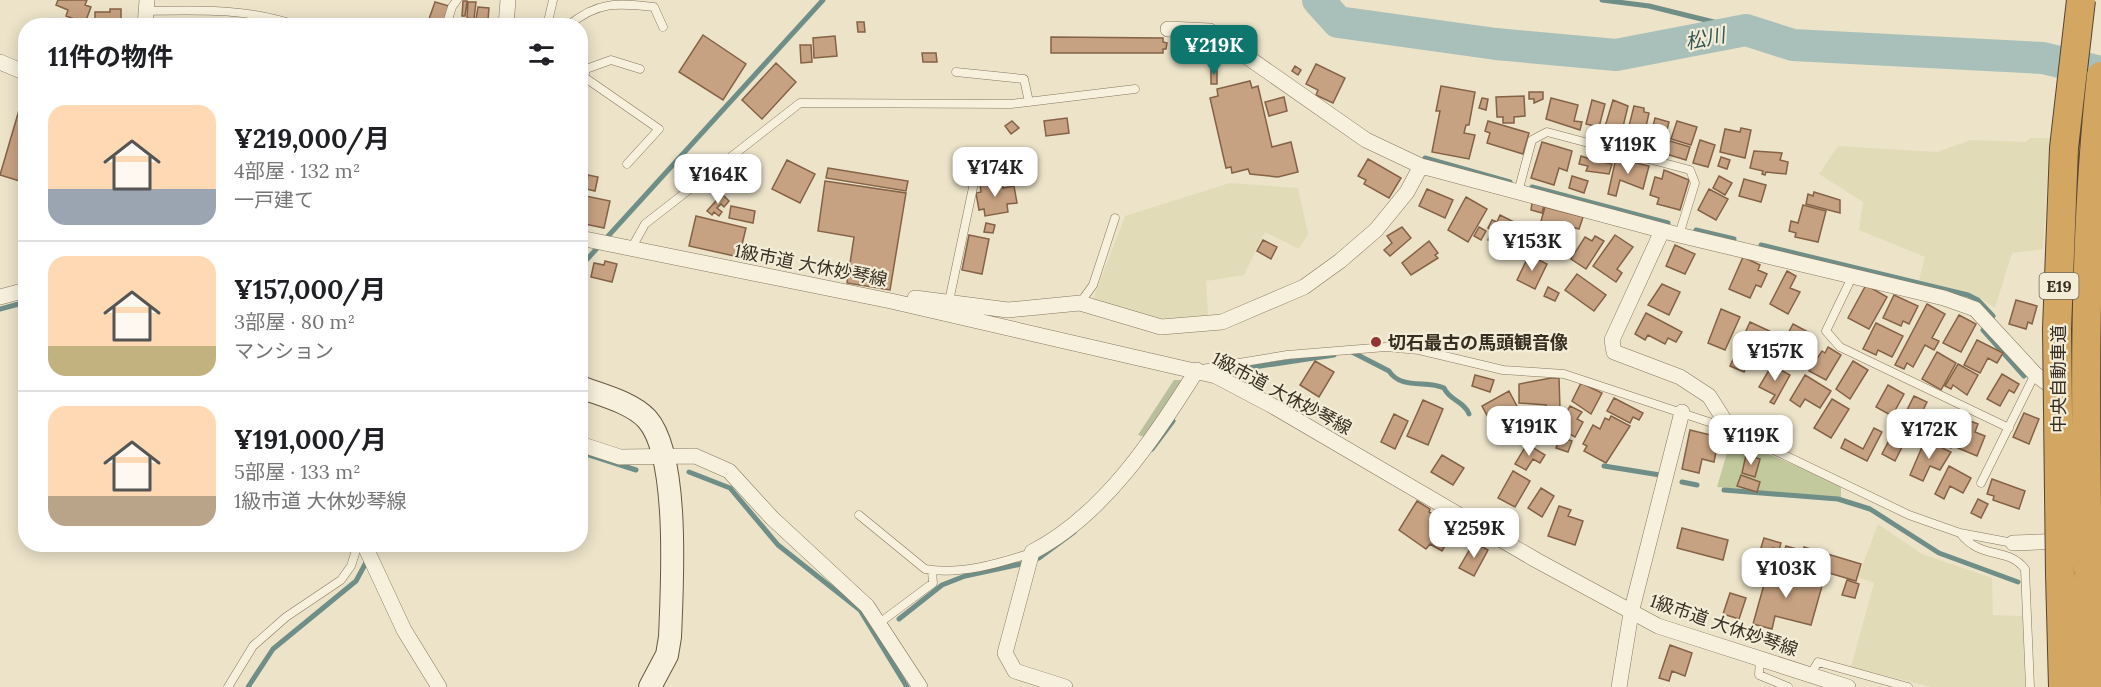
<!DOCTYPE html>
<html lang="ja">
<meta charset="utf-8">
<style>
body{margin:0;font-family:Lora,"Noto Sans JP",serif;background:#f6f6f6;color:#202124;height:100vh;display:flex;flex-direction:column;font-size:22px;white-space:nowrap}
*{box-sizing:border-box;margin:0}
p{font-size:20px;color:#757577}
.icon{flex:none;width:33px;height:33px;fill:none;stroke:currentColor;stroke-width:2;stroke-linecap:round;stroke-linejoin:round}
.map{position:relative;flex:1;overflow:hidden}
.drawer{position:absolute;left:18px;top:18px;width:570px;height:534px;display:flex;flex-direction:column;background:#fff;border-radius:24px;box-shadow:0 3px 15px #0003}
.drawer>*{flex:none}
.price{position:absolute;translate:-50% -51px;padding:0 14px;border-radius:12px;background:#fff;color:#222;font-size:20px;line-height:39px;filter:drop-shadow(0 2px 3px #0008)}
.price::after{content:'';position:absolute;left:50%;top:36px;width:18px;height:14px;margin-left:-9px;background:inherit;clip-path:polygon(0 0,100% 0,50% 100%)}
.price.on{background:#0f766e;color:#fff}
ul{padding:0;list-style:none}
li{display:flex;align-items:center;gap:18px;height:150px;padding:0 30px}
li+li{border-top:2px solid #e0e0e0}
li span{display:grid;place-items:center;flex:none;width:168px;height:120px;border-radius:18px;color:#555}
li>.icon{margin-inline-start:auto}
span .icon{width:72px;height:72px;fill:#fffc;stroke-width:1}
li b{font-size:26px}
h2{display:flex;justify-content:space-between;align-items:center;height:72px;padding:0 30px;font-size:26px}
.map>svg:first-child{display:block}
.farmland{fill:#e1dcb7}
.green{fill:#c2c99d}
.cemetery{fill:#b9bf9c}
.lines{fill:none;stroke-linecap:round;stroke-linejoin:round}
.stream{stroke:#708e88;stroke-width:5}
.river{stroke:#a9c0ba;stroke-width:32}
.building{fill:#c7a282;stroke:#846246;stroke-width:1.5}
.lane-casing{stroke:#87765f;stroke-width:9}
.street-casing{stroke:#87765f;stroke-width:16}
.secondary-casing{stroke:#695742;stroke-width:24}
.highway-casing{stroke:#554432;stroke-width:30}
.lane{stroke:#f7f0dc;stroke-width:8}
.street{stroke:#f7f0dc;stroke-width:15}
.secondary{stroke:#f7f0dc;stroke-width:22}
.highway{stroke:#d3a661;stroke-width:28}
.highway-bridge-casing{stroke:#554432;stroke-width:30;stroke-linecap:butt}
.highway-bridge{stroke:#d3a661;stroke-width:28}
.poi-dot{fill:#913733;stroke:#f3edd8;stroke-width:2}
.labels{text-anchor:middle;dominant-baseline:central;stroke-width:4.5;stroke-linejoin:round;paint-order:stroke}
.shield{fill:#f3edd8;stroke:#706758;stroke-width:1.5}
.shield-label{font-size:16px;font-weight:bold;fill:#382d21}
.street-label{font-size:18px;fill:#382d21;stroke:#f3edd8}
.poi-label{font-size:18px;font-weight:bold;fill:#382d21;stroke:#f3edd8;text-anchor:start}
.water-label{font-size:20px;font-style:italic;fill:#325756;stroke:#f3edd8}
</style>
<div class="map">
<svg width="2101" height="687" viewBox="0 0 2101 687">
<rect width="100%" height="100%" fill="#ece3c9"/>
<path class="farmland" d="M2030,138H2050L2043,249L2012,253L1995,308L1977,296L1919,280L1925,257L1859,230L1863,202L1819,174L1838,146L1937,152L1971,140L2026,142Z
M1230,183L1298,188L1308,234L1299,249L1265,232L1244,275L1206,281L1208,314L1205,318H1149L1093,299L1125,216Z
M1878,524L1922,554L1992,578L1993,615L2023,616L2025,687H1931L1851,667L1874,583L1858,577Z"/>
<path class="green" d="M1731,439L1841,484V499L1717,487Z"/>
<path class="cemetery" d="M1174,380H1184L1148,438L1138,435Z"/>
<g class="lines">
<path class="stream" d="M1602,0L1649,6L1746,30
M1425,158L1510,182
M1532,187L1668,223
M1696,230L1734,239
M1761,245L1968,295L1978,300L1993,316
M580,267L823,0
M0,309L26,302
M1983,330L2024,376
M1352,352L1389,371C1401,390 1427,380 1444,388C1449,400 1465,402 1469,414
M1234,370L1334,355
M1152,449L1173,421
M580,452L636,470
M1604,466L1660,475
M689,472L730,488L778,545L860,610L907,687
M1682,482L1697,485
M1724,490L1838,499L1870,509L1939,553L2018,582
M1039,558L1074,532
M899,619L942,585L965,576L1021,564
M248,687L273,649L356,581L376,544"/>
<path class="river" d="M1318,0L1338,22L1496,44L1616,55L1746,30L1793,45L2043,58L2101,72"/>
</g>
<path class="building" d="M58,0H87L85,5L91,7L85,23L66,16L68,10L56,5Z
M463,1H467L465,16H462Z
M435,2L449,6L443,23L429,19Z
M468,2H476L474,19L467,18Z
M478,7L489,8L488,20L476,19Z
M110,9H121V21H124V26H95V12H110Z
M162,19L192,20V26H162Z
M209,22H224V26H209Z
M857,22H864L865,32H858Z
M703,35L746,64L723,100L679,72Z
M835,36L837,56L814,58L813,38Z
M1051,37L1163,38V42L1167,43L1166,49H1163V53H1051Z
M800,45H811L812,62L801,63Z
M922,53H936L937,62H923Z
M776,63L796,82L762,119L742,100Z
M1316,64L1345,78L1333,103L1316,95L1318,90L1306,84Z
M1295,66L1301,70L1298,75L1292,71Z
M1211,69H1217V84H1211Z
M1250,81L1252,88L1258,86L1272,147L1291,142L1298,172L1278,177L1250,174L1248,169L1232,173L1231,167L1226,168L1210,98L1218,96L1217,89Z
M1441,86L1475,92L1469,125H1466L1464,133L1475,135L1469,159L1432,152L1440,111H1436Z
M1529,92H1543V99L1534,103V99H1529Z
M1524,96L1525,116L1514,117V123H1503V117H1497L1496,97Z
M1284,97L1287,111L1269,116L1265,102Z
M1482,98L1488,99L1486,110L1479,108Z
M1551,98L1578,105L1574,121L1582,122L1580,130L1546,119Z
M22,100L26,101V183L0,175Z
M1592,100L1605,104L1599,127L1586,124Z
M1613,100L1628,106L1621,135L1604,130Z
M1634,106L1644,108V112L1649,113L1645,131L1642,130L1640,137L1627,134Z
M1067,118L1069,133L1046,136L1044,121Z
M1655,118L1669,122L1662,150L1649,143Z
M1012,121L1019,128L1011,134L1005,126Z
M1488,121L1529,133L1523,154L1487,143L1490,133L1485,131Z
M1677,121L1697,127L1691,145L1671,139Z
M1741,128L1751,130L1745,158L1720,152L1725,129L1740,132Z
M1700,140L1715,145L1708,167L1693,163Z
M1670,141L1690,147L1686,160L1666,154Z
M1542,142L1572,151L1567,171L1559,168L1554,185L1531,178Z
M1754,151L1782,153L1780,160L1788,162L1786,174L1766,172L1765,175L1762,174L1763,171L1750,168Z
M1592,153L1604,156L1602,162L1612,164L1609,174L1586,171L1588,166L1579,164L1581,156L1590,159Z
M1721,157L1730,160L1727,169L1718,166Z
M1616,158L1649,166L1643,189L1620,180L1616,196L1608,194Z
M1368,159L1401,178L1389,198L1364,184L1366,180L1358,176Z
M787,160L815,174L800,203L772,189Z
M828,168L908,181L906,191L826,178Z
M1664,170L1689,180L1680,210L1657,204L1659,198L1650,195L1655,177L1662,179Z
M588,175L598,177L595,191L586,189Z
M1572,176L1588,181L1584,193L1569,188Z
M1719,176L1732,183L1725,195L1713,188Z
M1744,179L1766,185L1761,202L1739,196Z
M1002,180L1003,188L1014,186L1017,203L1007,204L1008,212L985,216L984,209L979,210L976,193L981,192L980,184Z
M825,181L906,193L890,290L847,283L854,237L818,231Z
M1427,189L1453,200L1445,218L1419,206Z
M1709,189L1728,199L1716,220L1698,210Z
M1814,192L1840,200V213L1806,204L1808,194L1813,196Z
M722,194L729,201L724,207L721,204L717,208L722,212L719,216L714,212L712,215L707,211Z
M581,195L610,201L604,228L580,223Z
M1466,197L1487,209L1468,242L1448,230Z
M1532,203L1544,206L1542,213L1531,210Z
M1803,205L1826,211L1818,242L1795,237L1796,233L1789,231L1791,221L1798,223Z
M731,206L755,211L753,223L729,218Z
M1545,207L1583,217L1579,229L1572,227L1570,236L1552,231L1549,242L1536,239Z
M1500,215L1524,227L1511,251L1488,240L1493,230L1488,228L1492,220L1497,222Z
M696,216L746,228L739,257L689,246Z
M986,223L995,225L993,233L984,232Z
M1402,227L1411,238L1390,256L1384,250L1392,243L1387,236Z
M1479,227L1486,231L1481,240L1474,236Z
M969,235L989,239L982,274L962,270Z
M1615,235L1633,247L1617,269L1622,273L1616,282L1593,266Z
M1595,236L1604,241L1586,269L1571,259L1585,237L1592,241Z
M1263,240L1277,247L1271,259L1257,251Z
M1429,241L1438,253L1435,255L1438,258L1411,275L1402,263Z
M1675,245L1695,254L1685,274L1666,266Z
M1529,255L1547,264L1535,289L1517,280Z
M1743,257L1760,265L1758,270L1767,274L1761,287L1756,285L1750,298L1729,289Z
M605,261L617,264L612,282L591,277L594,263L604,265Z
M1787,271L1796,276L1790,288L1800,292L1788,314L1770,304Z
M1577,274L1606,295L1594,311L1565,290Z
M1662,284L1680,292L1669,315L1648,305Z
M1866,285L1887,297L1869,329L1848,318Z
M1548,287L1559,293L1555,301L1544,296Z
M1894,295L1918,306L1909,324L1903,321L1901,326L1883,318Z
M2016,300L2037,306L2032,324L2028,322L2026,329L2009,324Z
M1927,304L1945,314L1932,338L1939,341L1934,350L1925,345L1913,367L1907,363L1904,369L1895,365Z
M1721,309L1740,317L1725,350L1708,343Z
M1646,313L1682,332L1676,342L1668,338L1665,344L1648,335L1645,340L1635,334Z
M1959,315L1976,324L1961,352L1943,343Z
M1750,322L1776,334L1768,351L1763,349L1755,365L1748,362L1744,372L1730,366Z
M1876,323L1903,336L1892,357L1878,350L1876,355L1863,349Z
M1793,324L1810,333L1790,369L1774,360Z
M1977,340L2003,353L1997,363L1988,358L1980,373L1964,365Z
M1828,347L1841,355L1826,380L1809,371L1822,351L1825,353Z
M1937,352L1956,363L1941,390L1922,379Z
M1315,361L1334,372L1319,397L1300,385Z
M1853,361L1868,370L1850,399L1836,389Z
M1958,364L1978,375L1967,395L1953,385L1951,389L1945,386Z
M1772,365L1790,375L1774,404L1770,402L1775,395L1759,387Z
M2002,374L2019,384L2014,393L2009,390L2000,406L1987,399Z
M1475,375L1494,380L1490,392L1472,386Z
M1805,375L1831,391L1820,408L1805,399L1800,407L1790,400Z
M1551,378H1559L1560,409H1546V405L1519,403V384Z
M1581,383L1602,393L1591,414L1572,401Z
M1888,385L1904,394L1892,416L1876,407Z
M1509,391L1520,412L1510,418L1508,414L1490,421L1482,406Z
M1914,396L1927,402L1914,428L1901,422Z
M1614,398L1643,413L1639,420L1633,417L1630,423L1607,411Z
M1832,399L1849,409L1831,438L1814,428Z
M1423,400L1443,409L1428,445L1407,436Z
M1570,406L1582,412L1577,419L1583,422L1575,437L1558,428Z
M2024,413L2039,419L2029,444L2013,437Z
M1394,414L1408,421L1395,449L1381,442Z
M1950,414L1963,419L1951,448L1932,439L1942,416L1948,418Z
M1611,416L1630,426L1606,463L1584,451L1587,446L1583,444L1593,425L1600,429L1605,418L1609,420Z
M1970,421L1978,424L1975,432L1985,436L1977,456L1958,448Z
M1896,427L1909,433L1895,461L1882,454Z
M1874,428L1882,432L1867,461L1841,448L1845,439L1863,449Z
M1690,430L1719,437L1714,462L1702,459L1699,473L1682,469Z
M1560,437L1572,441L1568,452L1556,448Z
M1925,440L1951,452L1940,470L1930,466L1923,481L1910,475Z
M1527,444L1545,455L1540,463L1533,459L1526,470L1515,464Z
M1442,455L1464,468L1453,485L1431,472Z
M1746,455L1760,459L1755,477L1742,473Z
M1949,466L1971,478L1963,493L1950,486L1944,499L1935,494Z
M1513,471L1530,481L1515,507L1498,498Z
M1741,475L1760,482L1757,492L1737,486Z
M1992,479L2025,491L2019,509L1993,500L1994,496L1987,494Z
M1541,488L1554,496L1542,517L1528,508Z
M1978,499L1988,504L1981,518L1971,513Z
M1417,501L1430,509L1429,512L1446,522L1443,526L1453,532L1442,551L1430,544L1426,549L1399,530Z
M1559,506L1571,510L1568,516L1583,521L1575,545L1548,536Z
M1682,528L1728,540L1723,560L1677,548Z
M1764,538L1781,543L1779,550L1773,548L1770,558L1759,554Z
M1474,542L1488,550L1474,576L1459,568Z
M1786,546L1797,549L1794,561L1782,558Z
M1804,547L1861,564L1856,581L1799,564Z
M1770,563L1787,568L1785,576L1822,586L1811,625L1775,616L1772,629L1753,624Z
M1847,580L1859,584L1855,598L1842,595Z
M1730,593L1746,598L1739,619L1723,614Z
M1670,645L1692,653L1685,676L1672,671L1669,681L1659,678Z"/>
<g class="lines">
<g class="lane-casing">
<path id="lane" d="M147,11C198,10 250,8 298,26
M446,26L452,7L457,0
M547,26L553,0
M568,26C597,1 618,3 654,7L663,27
M580,66L586,69L611,60L640,69
M956,72L1024,79L1029,102
M584,77L659,129L627,164
M580,93L585,73
M1518,192L1532,140L1547,132L1690,170L1695,183L1679,235
M631,249L645,224L800,103L1011,104L1135,89
M1853,275L1826,331L1840,347L2009,428
M949,301L975,178
M1080,303L1093,285L1115,218
M1202,369L1287,355L1386,347L1419,350L1503,370L1564,374L1730,429L1909,515L1960,533L2013,543
M1981,483L2035,374
M859,515L925,569C959,575 998,564 1031,553
M1960,533C1982,561 2007,546 2025,569L2030,687
M878,624L933,583L932,571
M1760,659L1759,675L1788,687
M1810,675L1818,662L1908,687
M228,687L253,646L286,617L341,580L351,566L358,544"/>
</g>
<g class="street-casing">
<path id="street" d="M145,26L147,0
M506,26L508,0
M1168,29L1210,31L1366,140L1421,166L1679,235L1944,298L1975,309L2035,374L2059,392
M0,62L26,73
M1662,231L1612,340L1614,352L1680,377L1709,396L1730,429
M580,238L891,301L1216,376L1271,405L1536,560L1658,626L1848,687
M0,297L26,290
M915,298L1008,310L1080,303L1161,327L1222,322L1304,287L1340,261L1376,230L1407,192L1421,166
M580,444L620,457L695,456L729,471L772,518L867,606L920,687
M2013,543L2064,541
M364,544L404,630L439,687
M1065,687L1015,671L1005,653L1032,552C1104,515 1155,437 1197,370
M1619,687L1631,613L1682,412"/>
</g>
<g class="secondary-casing">
<path id="secondary" d="M580,387C601,395 631,402 647,419C680,456 672,587 670,637L667,655L650,687"/>
</g>
<g class="highway-casing">
<path id="highway" d="M2088,570L2090,687
M2060,574L2063,687"/>
</g>
<use href="#lane" class="lane"/>
<use href="#street" class="street"/>
<use href="#secondary" class="secondary"/>
<use href="#highway" class="highway"/>
<g class="highway-bridge-casing">
<path id="highway-bridge" d="M2088,570C2085,405 2083,240 2101,76
M2060,574L2057,329L2064,148L2081,0"/>
</g>
<use href="#highway-bridge" class="highway-bridge"/>
</g>
<circle class="poi-dot" cx="1376" cy="342" r="6"/>
<g class="labels">
<rect class="shield" x="2039.5" y="273" width="39" height="26" rx="4.5"/>
<g class="shield-label">
<text x="2059" y="286">E19</text>
</g>
<g class="street-label">
<text transform="translate(811 265) rotate(11)">1級市道 大休妙琴線</text>
<text transform="translate(2058 379) rotate(-90)">中央自動車道</text>
<text transform="translate(1282 393) rotate(28)">1級市道 大休妙琴線</text>
<text transform="translate(1724 625) rotate(19)">1級市道 大休妙琴線</text>
</g>
<g class="poi-label">
<text x="1388" y="342">切石最古の馬頭観音像</text>
</g>
<g class="water-label">
<text transform="translate(1705 38) rotate(-11)">松川</text>
</g>
</g>
</svg>
<b class="price on" style="left:1214px;top:76px">¥219K</b>
<b class="price" style="left:1628px;top:175px">¥119K</b>
<b class="price" style="left:995px;top:198px">¥174K</b>
<b class="price" style="left:718px;top:205px">¥164K</b>
<b class="price" style="left:1532px;top:272px">¥153K</b>
<b class="price" style="left:1775px;top:382px">¥157K</b>
<b class="price" style="left:1529px;top:457px">¥191K</b>
<b class="price" style="left:1929px;top:460px">¥172K</b>
<b class="price" style="left:1751px;top:466px">¥119K</b>
<b class="price" style="left:1474px;top:559px">¥259K</b>
<b class="price" style="left:1786px;top:599px">¥103K</b>
<section class="drawer">
<h2>11件の物件<svg class="icon" aria-label="filters" viewBox="0 0 24 24"><path d="M4 7h16M4 17h16"/><circle cx="9" cy="7" r="2"/><circle cx="15" cy="17" r="2"/></svg></h2>
<ul>
<li><span style="background:linear-gradient(#ffd9b3 70%,#9aa5b1 0)"><svg class="icon" aria-label="home" viewBox="0 0 24 24"><path d="M3 11l9-7 9 7M6 9v11h12V9"/></svg></span><div><b>¥219,000/月</b><p>4部屋 · 132 m²</p><p>一戸建て</p></div></li>
<li><span style="background:linear-gradient(#ffd9b3 75%,#c2b280 0)"><svg class="icon" aria-label="home" viewBox="0 0 24 24"><path d="M3 11l9-7 9 7M6 9v11h12V9"/></svg></span><div><b>¥157,000/月</b><p>3部屋 · 80 m²</p><p>マンション</p></div></li>
<li><span style="background:linear-gradient(#ffd9b3 75%,#b9a48a 0)"><svg class="icon" aria-label="home" viewBox="0 0 24 24"><path d="M3 11l9-7 9 7M6 9v11h12V9"/></svg></span><div><b>¥191,000/月</b><p>5部屋 · 133 m²</p><p>1級市道 大休妙琴線</p></div></li>
</ul>
</section>
</div>
